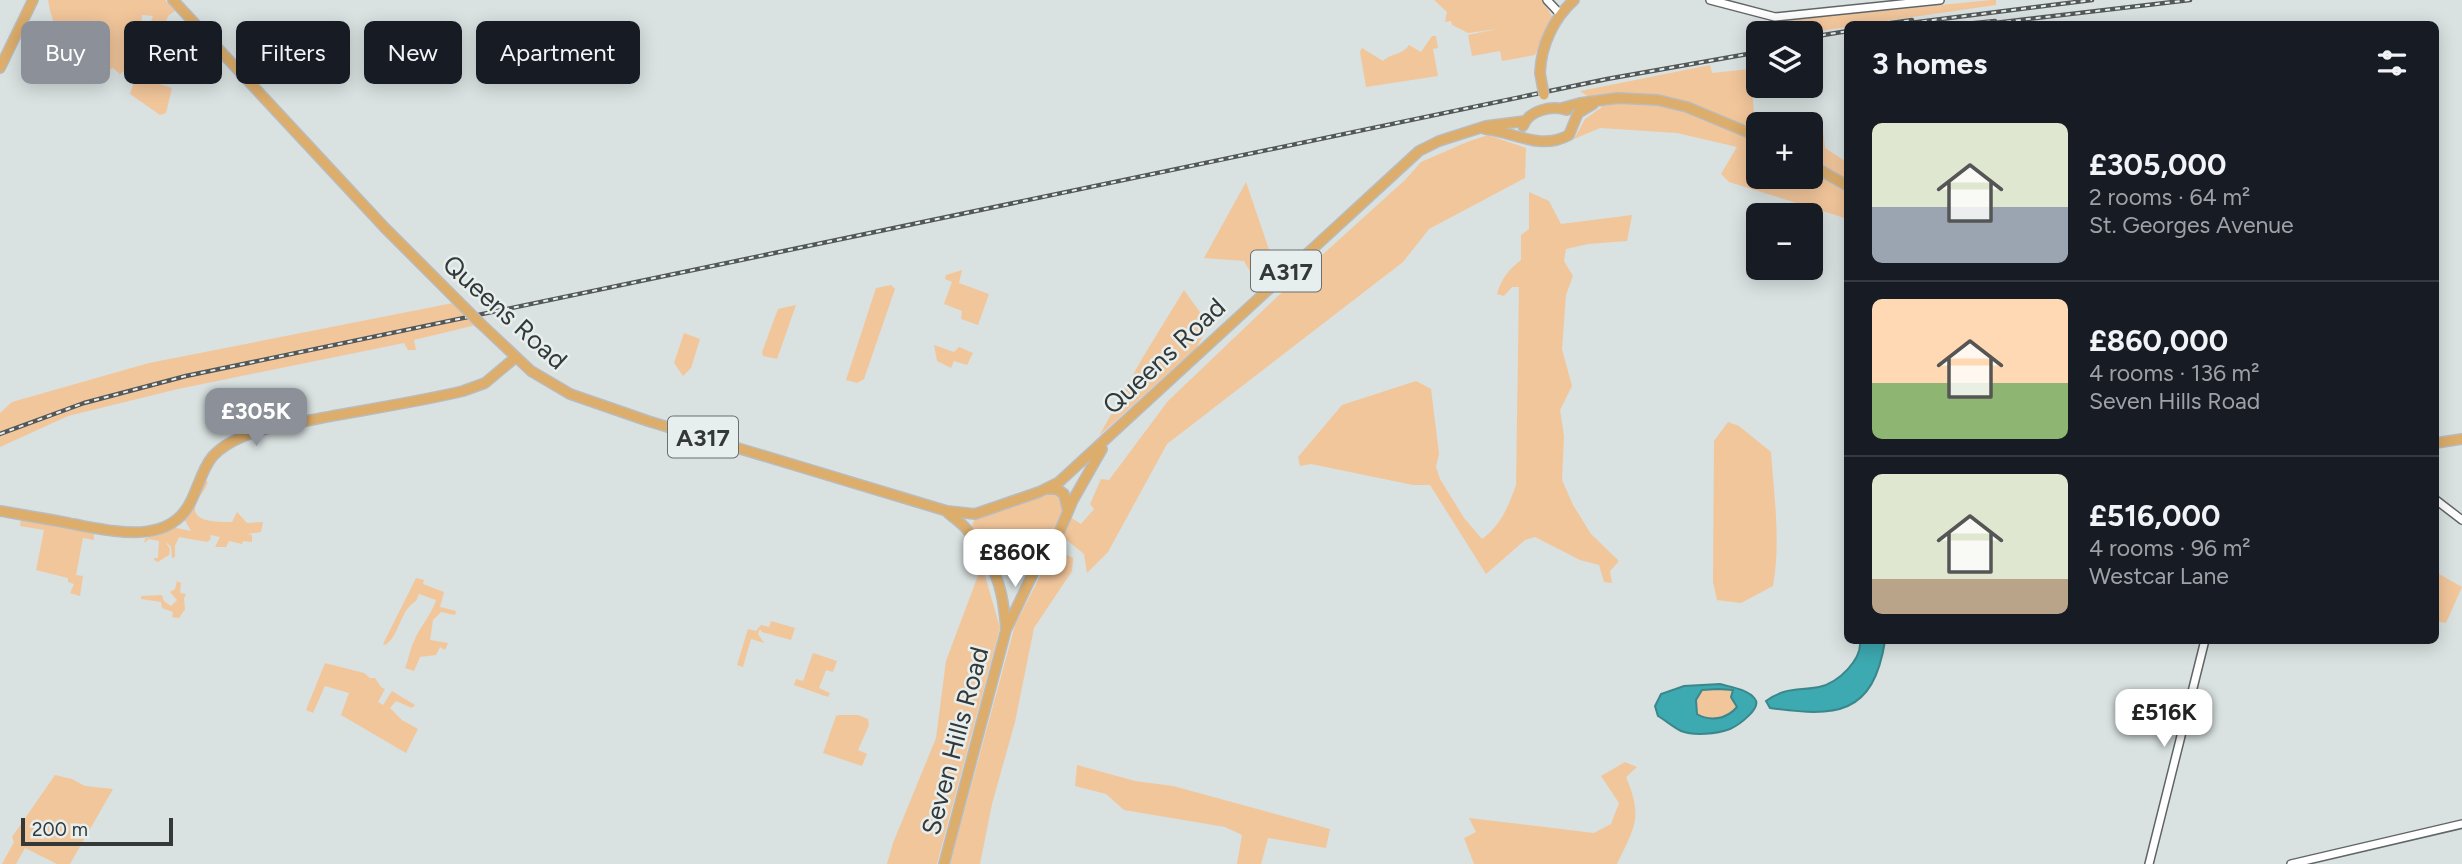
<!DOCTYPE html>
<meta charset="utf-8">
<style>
body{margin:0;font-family:Figtree,sans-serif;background:#242831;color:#f1f3f6;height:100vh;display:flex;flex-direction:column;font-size:26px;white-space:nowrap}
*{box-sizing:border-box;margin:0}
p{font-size:23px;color:#9ea1a6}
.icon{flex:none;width:38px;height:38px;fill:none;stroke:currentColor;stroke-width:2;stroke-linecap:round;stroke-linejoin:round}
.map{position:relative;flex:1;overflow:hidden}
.details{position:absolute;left:1844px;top:21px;width:595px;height:623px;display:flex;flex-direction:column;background:#171b24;border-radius:10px;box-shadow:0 4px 18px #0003}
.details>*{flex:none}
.guide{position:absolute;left:21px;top:21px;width:665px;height:63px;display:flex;gap:14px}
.buttons{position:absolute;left:1746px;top:21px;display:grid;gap:14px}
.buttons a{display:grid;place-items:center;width:77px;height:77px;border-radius:10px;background:#171b24;box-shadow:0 4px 18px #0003;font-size:35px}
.scale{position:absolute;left:21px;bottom:18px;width:152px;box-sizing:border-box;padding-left:7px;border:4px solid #353838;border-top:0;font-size:19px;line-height:24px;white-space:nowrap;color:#353838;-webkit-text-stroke:5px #e6eeee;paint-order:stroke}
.price{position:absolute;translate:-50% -60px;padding:0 16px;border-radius:14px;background:#fff;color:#222;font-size:23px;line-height:46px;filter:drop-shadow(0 2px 4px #0008)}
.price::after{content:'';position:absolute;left:50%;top:42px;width:21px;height:16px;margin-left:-10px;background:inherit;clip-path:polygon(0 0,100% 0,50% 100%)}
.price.current{background:#8c9099;color:#fff}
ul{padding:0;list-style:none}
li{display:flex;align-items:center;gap:21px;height:175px;padding:0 28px}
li+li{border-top:2px solid #363941}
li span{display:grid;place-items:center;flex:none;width:196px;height:140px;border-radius:10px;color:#555}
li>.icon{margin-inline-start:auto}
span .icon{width:84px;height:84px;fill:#fffc;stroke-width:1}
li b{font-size:30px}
h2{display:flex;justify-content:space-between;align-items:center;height:84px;padding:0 28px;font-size:30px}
.tag{padding:0 24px;border-radius:10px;background:#171b24;box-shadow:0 4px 18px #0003;font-size:24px;line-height:63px}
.tag.current{background:#8c9099;color:#fff}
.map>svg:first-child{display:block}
.green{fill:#f2c69b}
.water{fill:#3da9b0;stroke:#3b878c;stroke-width:2;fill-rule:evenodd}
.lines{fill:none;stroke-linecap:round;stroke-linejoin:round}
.minor-casing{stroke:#606667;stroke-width:10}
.major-casing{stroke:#babbbb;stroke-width:12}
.minor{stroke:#fff;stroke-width:7}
.major{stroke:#dcad6b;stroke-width:9}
.rail-casing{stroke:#535757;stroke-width:4.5}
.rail{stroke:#e6eeee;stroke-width:2;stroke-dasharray:5;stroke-linecap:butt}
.major-bridge-casing{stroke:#babbbb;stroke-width:12;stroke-linecap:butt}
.major-bridge{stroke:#dcad6b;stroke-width:9}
.labels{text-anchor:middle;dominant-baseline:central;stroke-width:5;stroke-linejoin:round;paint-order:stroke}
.shield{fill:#e6eeee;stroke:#6a6f6f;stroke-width:2}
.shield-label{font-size:24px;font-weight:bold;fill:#353838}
.street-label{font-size:26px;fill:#353838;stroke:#e6eeee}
</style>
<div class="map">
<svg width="2462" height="864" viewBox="0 0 2462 864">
<rect width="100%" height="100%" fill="#d9e1e1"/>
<path class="green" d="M48,0H165L175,11L168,16L164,28L158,29L155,34L150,81L172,88L166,113L160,115L130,94L143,55L141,50L153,16L142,15L139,45L126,54L130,66L120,74L113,68L103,73C72,53 54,38 48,0Z
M1434,0H1542L1553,18L1535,55L1502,61L1500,51L1472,56L1468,35L1497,29L1468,33L1452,25L1451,21L1445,22L1447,12Z
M1991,0H1996V5L1864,24H1848V27L1804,33H1775L1781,21Z
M1432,36H1436L1438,48L1433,49L1438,76L1366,87L1360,52L1362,48L1383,61C1391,53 1403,55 1409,45L1421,52Z
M1710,65L1712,73L1750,69L1755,124L1759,125V177H1811V131L1823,130L1825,148L1848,163V219L1729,182L1721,174L1737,147L1677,133L1600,128L1574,139L1585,119L1602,107L1580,91Z
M1488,135L1526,148L1525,178L1429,229L1403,262L1167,444L1108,552L1087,573L1084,554L1063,537L1070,517L1081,524L1094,509L1090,504L1101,479L1109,480L1168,401L1299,276L1405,180L1421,162L1467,142Z
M1246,182L1277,273L1259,287L1244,261L1204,258Z
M1529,192L1549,201L1561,224L1632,215L1627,241L1588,244L1566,249L1564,261L1573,276L1566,295L1562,349L1572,386L1560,410L1564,436L1562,480L1573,505L1591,534L1619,561L1610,571L1612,583L1604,582L1599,565L1580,560L1535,537L1525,540L1486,574L1430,485H1413L1311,464L1300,466L1298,457L1342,405L1416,381L1431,389L1439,454L1436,467L1440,479L1464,518L1482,539C1501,525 1508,507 1516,485L1519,287H1512L1504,296L1497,294C1501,279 1509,269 1521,260V235L1529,229Z
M962,270L959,283L989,294L978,325L961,319L962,311L944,304L952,282L945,279L946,275Z
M891,285L895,289L864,379L857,383L846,380L876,288Z
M1184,290L1209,325L1197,347L1099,436L1143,357Z
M453,303L476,325L414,340L416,350H408L404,343L178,389L68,416L0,447V413L12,402L149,363Z
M796,305L777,359L763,356L762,352L778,309Z
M684,333L700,339L691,368L683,376L674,363Z
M934,345L954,352L959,347L973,353L967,365L954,361L951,368L937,361Z
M1728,422L1739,426L1771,452C1774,496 1781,542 1773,586L1741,603L1717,600L1713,582L1714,441Z
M200,478L208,482C206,488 202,493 200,496C182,523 216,522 232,522L237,512L247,523L263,522L261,532L247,534L252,535V542L243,541L242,544L229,541L226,547H215L220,537L210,535L211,539L207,542L179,537L175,546V557L172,558L171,547L165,541L170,549L169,555L158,562L154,560V558H158L159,541L149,539L144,543L145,539L172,527L191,531L183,517Z
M1049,493L1056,494L1063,499C1065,509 1061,520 1055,530C1039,559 1009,579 983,546C978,540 973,535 971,528L976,516L1017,505Z
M21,518L94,531V540L83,538L76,575L83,576L80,596L70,593L74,584L68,582V578L36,570L44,530L20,526Z
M1054,549L1073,558L1072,571L1034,628L1015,722L992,804L980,864H950L1015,625Z
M982,565L1000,628L937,864H887L893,843L936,738L946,661Z
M2439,574L2462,587L2446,623L2436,621V579Z
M416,578L424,580L423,584L444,592L440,607L456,611L455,615L441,612L433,620L430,640L448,643L445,650L440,647L436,655L420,657L414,671L405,668C409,659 410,649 414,641C420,626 431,616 436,600L419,594L416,601C399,611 400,636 385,645L383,644Z
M177,581L181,583L180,593L186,594L184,599L185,609L179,618L172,617L173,612L162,608L161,602L141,599V596L162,595L164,601L171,606L177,600L170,592L175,589Z
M771,621L795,628L791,640L762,632L760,629L758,634L764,643L751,639L743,667L737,665L748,629L756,631L761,625L769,627Z
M813,653L837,661L833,672L826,670L819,688L830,693L828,697L794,685L796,679L803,681Z
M325,663L364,673L370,678H375L381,687L385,689L378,702L383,705L392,691L415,705L412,708L396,701L390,708L402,720L418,729L406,753L341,715L349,693L325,686L313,713L306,710Z
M1718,689L1733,690L1738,707C1727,719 1711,722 1697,714L1696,700L1702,690Z
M839,715H858L868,719L869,725L858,750L867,754L862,766L823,753L836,716Z
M1625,762L1637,767L1626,777C1643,817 1635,827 1617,864H1474L1464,838L1476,832L1469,818L1594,833L1611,824L1619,803L1601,776Z
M1077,765L1135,781L1173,786L1330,829L1326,848L1268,838L1261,864H1237L1242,835L1225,827L1124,810L1106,794L1075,786Z
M55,775L72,779L85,786L113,789L70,864H57L25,848L16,864H2L14,842L12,837Z"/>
<path class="water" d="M1860,641H1885C1873,716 1836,717 1770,708L1766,701C1785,687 1798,691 1819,687C1838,683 1862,660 1860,641Z
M1720,684C1730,687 1748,689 1755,699C1762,708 1739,725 1730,729C1717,734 1694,736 1681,731C1673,727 1665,720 1658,716L1655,706L1661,694L1684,686ZM1718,689L1733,690L1731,697L1737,707C1727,719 1710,722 1697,714L1696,700L1702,690Z"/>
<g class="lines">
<g class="minor-casing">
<path id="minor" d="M1547,0L1561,15
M1710,0L1775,17L1940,0
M2436,500L2462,520
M2149,864L2205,640
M2291,864L2462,824"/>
</g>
<g class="major-casing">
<path id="major" d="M173,0L385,228L464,307
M0,68L33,0
M1540,73C1541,45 1554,18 1574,0
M1562,108L1580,103L1618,98L1658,100L1687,107L1759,137
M1523,126C1529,110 1552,105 1567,110
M1485,129C1515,132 1540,151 1569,135L1578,113L1593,104
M1811,165L1848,186
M480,323L531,371L570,394L648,421L947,511L975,514L1039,492L1059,482L1419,151L1439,141L1486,126L1525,121
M2436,443L2462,439
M1048,489H1057L1064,494L1068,511
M0,511C24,515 49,519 73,524C113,531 171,547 192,499C207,465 206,452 244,436C265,427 289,424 311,420C361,410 413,403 463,391L485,383L516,357
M948,513C955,519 963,524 968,531C973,537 976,544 979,550C994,573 1016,570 1038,563
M988,561C1001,580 1004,606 1006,628
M944,864L1006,630L1038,563L1055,542L1073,500L1102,449"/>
</g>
<use href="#minor" class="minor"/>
<use href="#major" class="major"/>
<g class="rail-casing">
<path id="rail" d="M1884,24L1912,20
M1902,24L2092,0
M1965,24L1995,21
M1986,24L2190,0
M1811,37L1848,31
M0,434L84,403L186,376L1607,79L1759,52"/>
</g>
<use href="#rail" class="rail"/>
<g class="major-bridge-casing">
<path id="major-bridge" d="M1540,73L1544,95
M464,307L480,323"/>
</g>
<use href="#major-bridge" class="major-bridge"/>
</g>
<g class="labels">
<g class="shield">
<rect x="1251" y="250.5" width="70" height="41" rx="5"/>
<rect x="668" y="416.5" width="70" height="41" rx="5"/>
</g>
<g class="shield-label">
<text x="1286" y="271">A317</text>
<text x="703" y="437">A317</text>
</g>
<g class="street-label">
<text transform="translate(505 312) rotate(42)">Queens Road</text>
<text transform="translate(1164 356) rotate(-43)">Queens Road</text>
<text transform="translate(955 741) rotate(-75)">Seven Hills Road</text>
</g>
</g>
</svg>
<div class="buttons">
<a><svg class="icon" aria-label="layers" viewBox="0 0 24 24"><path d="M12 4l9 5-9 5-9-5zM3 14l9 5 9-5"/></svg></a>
<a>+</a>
<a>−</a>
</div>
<div class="scale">200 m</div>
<b class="price current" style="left:256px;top:448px">£305K</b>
<b class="price" style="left:1015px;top:589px">£860K</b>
<b class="price" style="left:2164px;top:749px">£516K</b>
<div class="guide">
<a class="tag current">Buy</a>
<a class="tag">Rent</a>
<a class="tag">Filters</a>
<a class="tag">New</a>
<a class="tag">Apartment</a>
</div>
<section class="details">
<h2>3 homes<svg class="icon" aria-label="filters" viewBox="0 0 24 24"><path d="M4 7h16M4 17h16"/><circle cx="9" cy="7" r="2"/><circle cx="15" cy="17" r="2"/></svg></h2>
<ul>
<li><span style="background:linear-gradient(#dfe7d0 60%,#9aa5b1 0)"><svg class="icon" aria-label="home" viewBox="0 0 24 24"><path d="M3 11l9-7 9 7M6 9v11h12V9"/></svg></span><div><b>£305,000</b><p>2 rooms · 64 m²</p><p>St. Georges Avenue</p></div></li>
<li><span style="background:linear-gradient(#ffd9b3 60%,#8fb573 0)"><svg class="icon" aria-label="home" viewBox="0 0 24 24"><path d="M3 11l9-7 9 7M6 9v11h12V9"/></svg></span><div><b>£860,000</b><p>4 rooms · 136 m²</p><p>Seven Hills Road</p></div></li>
<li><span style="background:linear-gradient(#dfe7d0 75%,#b9a48a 0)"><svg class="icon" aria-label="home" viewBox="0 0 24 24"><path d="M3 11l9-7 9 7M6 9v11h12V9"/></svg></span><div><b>£516,000</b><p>4 rooms · 96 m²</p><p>Westcar Lane</p></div></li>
</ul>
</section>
</div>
